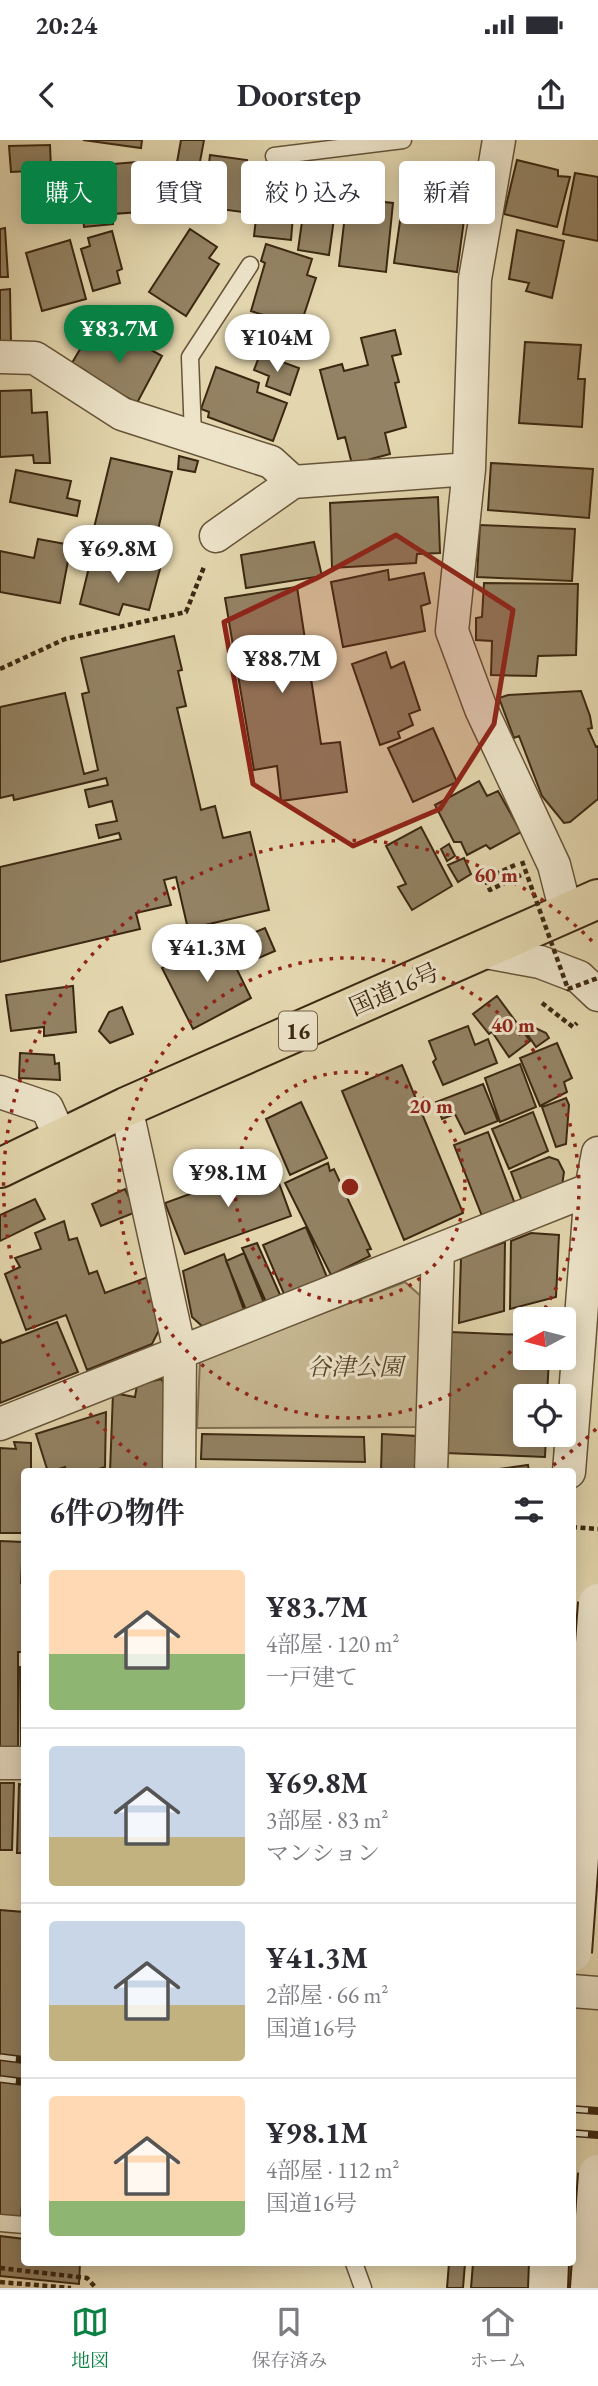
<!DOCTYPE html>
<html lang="ja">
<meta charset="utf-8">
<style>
body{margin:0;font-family:"EB Garamond","Noto Serif JP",serif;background:#f2f2f3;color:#2b2b33;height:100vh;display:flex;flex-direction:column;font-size:26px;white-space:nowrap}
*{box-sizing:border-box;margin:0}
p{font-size:23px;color:#7c7c81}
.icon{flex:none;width:38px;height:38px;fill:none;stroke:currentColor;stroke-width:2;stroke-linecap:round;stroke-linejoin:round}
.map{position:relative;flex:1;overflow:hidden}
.sheet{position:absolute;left:21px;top:1328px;width:555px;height:798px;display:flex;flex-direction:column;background:#fff;border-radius:7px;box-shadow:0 4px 18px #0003}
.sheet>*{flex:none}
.top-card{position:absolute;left:21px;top:21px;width:556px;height:63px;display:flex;gap:14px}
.needle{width:46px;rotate:263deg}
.controls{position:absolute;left:513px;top:1167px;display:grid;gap:14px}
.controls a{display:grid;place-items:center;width:63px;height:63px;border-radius:7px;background:#fff;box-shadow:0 4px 18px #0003;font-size:35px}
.price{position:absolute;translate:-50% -60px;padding:0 16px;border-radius:24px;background:#fff;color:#222;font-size:23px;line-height:46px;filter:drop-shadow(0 2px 4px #0008)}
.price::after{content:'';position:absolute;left:50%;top:42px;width:21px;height:16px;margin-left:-10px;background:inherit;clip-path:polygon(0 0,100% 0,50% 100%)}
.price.selected{background:#0b8043;color:#fff}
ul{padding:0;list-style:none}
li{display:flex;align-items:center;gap:21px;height:175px;padding:0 28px}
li+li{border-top:2px solid #e1e1e2}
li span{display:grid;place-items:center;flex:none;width:196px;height:140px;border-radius:7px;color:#555}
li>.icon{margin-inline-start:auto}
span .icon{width:84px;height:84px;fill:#fffc;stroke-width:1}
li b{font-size:30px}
h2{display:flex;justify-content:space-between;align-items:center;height:84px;padding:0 28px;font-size:30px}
.tag{padding:0 24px;border-radius:7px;background:#fff;box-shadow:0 4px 18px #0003;font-size:24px;line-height:63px}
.tag.selected{background:#0b8043;color:#fff}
.status{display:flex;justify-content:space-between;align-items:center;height:49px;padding:0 35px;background:#fff;direction:ltr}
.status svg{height:19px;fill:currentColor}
header{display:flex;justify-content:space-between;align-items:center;height:91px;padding:0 28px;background:#fff;font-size:32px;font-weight:700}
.dock{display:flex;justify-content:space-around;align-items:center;height:98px;border-top:2px solid #e1e1e2;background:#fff;font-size:19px;color:#7c7c81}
.dock a{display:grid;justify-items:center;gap:4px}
.dock .selected{color:#0b8043}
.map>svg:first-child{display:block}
.green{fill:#c7b893;stroke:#827052;stroke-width:2}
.building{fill:#938263;stroke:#3c2811;stroke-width:2}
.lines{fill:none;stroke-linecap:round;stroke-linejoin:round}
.lane-casing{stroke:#665438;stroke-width:19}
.street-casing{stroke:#665438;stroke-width:35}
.highway-casing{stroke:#3c2811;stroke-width:42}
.path{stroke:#3c2811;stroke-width:4.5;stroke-dasharray:5 3.5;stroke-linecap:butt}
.lane{stroke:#ede4ca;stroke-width:16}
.street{stroke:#ede4ca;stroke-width:32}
.highway{stroke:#e3d6ae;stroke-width:38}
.rail-casing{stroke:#3c2811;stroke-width:8}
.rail{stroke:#ede4ca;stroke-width:5;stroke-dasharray:16;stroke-linecap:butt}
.secondary-bridge-casing{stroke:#3c2811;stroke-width:42;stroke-linecap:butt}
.path-bridge{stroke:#3c2811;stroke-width:4.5;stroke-dasharray:5 3.5;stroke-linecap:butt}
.secondary-bridge{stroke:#ede4ca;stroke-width:38}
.marked{fill:#8f2418;fill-opacity:0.2;stroke:#8f2418;stroke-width:5;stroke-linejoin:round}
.ring{fill:none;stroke:#8f2418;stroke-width:3.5;stroke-dasharray:3.5 7}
.labels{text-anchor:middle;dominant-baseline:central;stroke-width:6;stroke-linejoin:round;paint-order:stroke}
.shield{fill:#ede4ca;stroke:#716048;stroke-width:2}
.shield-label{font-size:23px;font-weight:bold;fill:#3c2811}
.street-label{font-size:24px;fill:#3c2811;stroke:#ede4ca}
.park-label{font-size:24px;font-style:italic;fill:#58452b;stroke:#ede4ca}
.centre{fill:#8f2418;stroke:#ede4ca;stroke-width:3.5}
.ring-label{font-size:21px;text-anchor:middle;font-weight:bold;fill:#8f2418;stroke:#ede4ca;stroke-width:6;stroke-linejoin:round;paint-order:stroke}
</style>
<div class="status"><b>20:24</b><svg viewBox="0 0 49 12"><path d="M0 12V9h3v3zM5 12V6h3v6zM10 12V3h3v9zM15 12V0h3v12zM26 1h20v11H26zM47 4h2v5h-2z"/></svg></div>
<header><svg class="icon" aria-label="back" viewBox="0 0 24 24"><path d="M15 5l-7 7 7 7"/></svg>Doorstep<svg class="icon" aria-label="share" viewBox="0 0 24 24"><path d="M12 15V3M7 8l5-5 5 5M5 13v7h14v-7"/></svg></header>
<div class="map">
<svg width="598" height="2148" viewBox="0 0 598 2148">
<rect width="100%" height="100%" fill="#e3d6ae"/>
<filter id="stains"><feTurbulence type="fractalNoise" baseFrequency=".00286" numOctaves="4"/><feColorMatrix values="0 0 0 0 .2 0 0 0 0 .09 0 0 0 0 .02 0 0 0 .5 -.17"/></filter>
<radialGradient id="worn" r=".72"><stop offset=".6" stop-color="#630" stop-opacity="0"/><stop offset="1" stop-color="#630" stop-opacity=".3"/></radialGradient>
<path class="green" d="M405,1142L423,1158L417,1287L197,1288L200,1220Z"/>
<path class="building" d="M83,0H142L141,8Z
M181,0H204L192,65L170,61Z
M50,5L51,30L11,32L9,6Z
M210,15L247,20L245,36L255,37L250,73L204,67Z
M517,20L558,30V36L570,37L557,87L504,74Z
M136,22L140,72L113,74V84L84,87L79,27Z
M575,33L598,37V101L563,94Z
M413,34L435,37L434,46L460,50L456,79L464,80L457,132L394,123L406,39L412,40Z
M260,43L291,47L288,76H293L291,100L254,96Z
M347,58L393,63L386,132L339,126Z
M305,60L336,64L329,115L298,110Z
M5,88L8,137H0V89Z
M190,89L217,107L209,118L219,124L186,176L149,152Z
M517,90L564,101L552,158L526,151L529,143L509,139Z
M112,91L122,129L117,131L120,143L93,151L81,109L90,106L88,98Z
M70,100L86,159L42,171L26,113Z
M266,104L312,119L307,135L316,138L300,187L251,171L265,123L261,121Z
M10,149L11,205H0V150Z
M113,189L162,216L137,263L85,235L86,231L72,223L86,199L103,208Z
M395,190L401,214L392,216L399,242L395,243L406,287L385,293L390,314L352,324L345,297L338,299L320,230L342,224L344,231L368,225L361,198Z
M525,202L581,205L578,239H585L582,287L519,283Z
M260,214L299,228L290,255L266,246L269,236L254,230Z
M216,227L259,243L257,252L287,263L273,301L208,277L209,272L201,269Z
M31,250L32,273L47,272L50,323H34L33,315L0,317V251Z
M179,316L198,321L195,332L178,329Z
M111,318L172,332L154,406L93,392Z
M491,323L593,329L589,378L488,370Z
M16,330L71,341L67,358L80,361L77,376L10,362Z
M438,357L440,413L417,414L416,423L332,428L330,363Z
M480,385L575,389L572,441L477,437Z
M38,399L71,405L60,463L0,452V411L34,418Z
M314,402L322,436L246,448L241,415Z
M92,415L160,429L149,470L123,464L119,475L80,464Z
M388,430L389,440L424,433L430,463L421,466L425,491L343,507L331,442Z
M484,443L578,444L576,515L538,516L536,536L491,535L492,501L476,500V478L482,477Z
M297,447L321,604L340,602L347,652L281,661L277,626L254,630L225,458Z
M174,496L182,530L178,531L186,566L177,568L201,670L215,666L223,698L250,692L269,770L188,789L176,737L164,740L171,765L136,773L140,789L0,822V727L121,699L119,693L99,698L96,685L117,681L112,661L89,667L85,650L108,645L106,638L14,660L13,655L0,658V567L65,553L84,634L98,630L82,554L89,552L81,518Z
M386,512L391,528L404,522L420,570L409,574L413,585L398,592L400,598L380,605L352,524Z
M581,551L590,576L592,588L588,589L596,607L598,606V659L570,682L564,683L542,656L519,596L514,598L499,558L508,555Z
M433,588L457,642L413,662L388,608Z
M479,641L487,656L498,651L521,692L490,709L486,705L467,715L461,702H454L435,665Z
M421,687L452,746L412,770L398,747L406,744L386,706Z
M449,704L455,716L447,721L441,709Z
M464,718L471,734L458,742L448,725Z
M265,788L275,811L242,825L232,802Z
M222,799L251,858L193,889L162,828Z
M73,846L76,892L44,896V887L11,891L6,855Z
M497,856L530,901L509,917L492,892L489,894L473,874Z
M122,867L133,894L110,903L99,891L109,872Z
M529,885L546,893L549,898L536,907L524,889Z
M468,886L475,905L488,899L497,923L443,945L433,922L436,919L429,901Z
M557,903L572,938L564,942L567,952L540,966L520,918Z
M20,913L54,915L55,924L59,923L60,940L19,938Z
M520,924L536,967L500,982L485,938Z
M402,925L463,1073L404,1100L342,951Z
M483,944L498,981L465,994L455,974L442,979L436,962Z
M566,958L569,965L566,1004L556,1007L542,967Z
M301,962L327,1018L290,1035L266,979Z
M533,972L548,1011L509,1029L492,989Z
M488,992L515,1064L482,1076L454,1005Z
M549,1017L558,1020L564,1032L562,1046L522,1061L511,1032Z
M328,1023L330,1031L334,1029L371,1109L367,1110L370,1116L331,1135L285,1043Z
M272,1024L291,1076L185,1114L165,1063Z
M125,1049L136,1072L101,1086L92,1064Z
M35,1059L45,1079L0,1101V1075Z
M64,1081L69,1100L77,1098L89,1134L97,1131L105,1153L148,1137L160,1188L152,1204L87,1230L66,1175L26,1190L5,1134L20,1127L15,1118L41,1109L35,1093Z
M306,1087L327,1137L284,1154L263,1105Z
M531,1093L559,1095L556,1157L510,1169L511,1101Z
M505,1102L504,1171L459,1183L461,1118Z
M257,1103L281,1157L266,1162L242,1108Z
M244,1113L264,1163L246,1170L226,1121Z
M224,1114L244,1170L203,1187L192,1177L183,1131Z
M57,1182L78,1232L0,1263V1199L2,1203Z
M450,1192L525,1195V1218H549L547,1256H525V1295H546L545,1317L445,1313Z
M161,1239L167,1247L164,1332H110L113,1253L135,1257L137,1245Z
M106,1272L105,1327L89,1332H78L77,1330L66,1332L65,1327L48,1332L36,1294Z
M202,1294L364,1297L365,1322L201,1319Z
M382,1294L417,1296L415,1332H381Z
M14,1302L31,1303V1332H24V1393H0V1308L16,1309Z
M528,1325L529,1332H477Z
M0,1401L23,1402L21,1443H24V1512H18V1608H0Z
M20,1527H24V1608H21Z
M0,1643H14L12,1710H0Z
M19,1644L24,1645V1713H17Z
M0,1770L24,1772V2040L21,2077L0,2075Z
M0,2096L24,2099V2123H80L79,2144L0,2136Z
M572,2120L598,2122V2148H471L473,2123H572Z
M449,2123H465L463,2148H447Z"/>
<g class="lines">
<g class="lane-casing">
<path id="lane" d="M274,16L403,0
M193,296L190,217L250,125
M0,2083L24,2085
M354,2123L363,2148"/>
</g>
<g class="street-casing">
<path id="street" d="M499,0L475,139L469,329L452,491L481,569L554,725L566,772
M0,217L35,218L122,274L271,322L293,342L469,329
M216,396L293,342
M480,811L540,822L579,837L598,855
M0,952L47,968L61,999
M126,967L180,1212L179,1332
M0,1284L591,1049
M431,1332L438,1110
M569,1332L591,1049L598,1013
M0,1623H24
M572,1851L598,1853"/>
</g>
<g class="highway-casing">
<path id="highway" d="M0,1028L126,967L598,759"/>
</g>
<path class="path" d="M0,529L65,499L186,472L204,427
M515,725L485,739L490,750L521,735
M542,863L573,887L577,883
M572,1387L598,1389
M0,2128L87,2138L96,2148
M0,2142L71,2148"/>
<use href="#lane" class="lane"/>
<use href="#street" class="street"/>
<use href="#highway" class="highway"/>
<g class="rail-casing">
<path id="rail" d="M0,1917L24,1920
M0,1939L24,1942
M572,1969L598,1971
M572,1993L598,1995"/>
</g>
<use href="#rail" class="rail"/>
<g class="secondary-bridge-casing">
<path id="secondary-bridge" d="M572,1812L598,1463
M548,2148L549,2123
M590,2148L598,2034"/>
</g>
<path class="path-bridge" d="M522,721L568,849L598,838"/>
<use href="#secondary-bridge" class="secondary-bridge"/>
</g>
<path class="marked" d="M396,395L513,470L494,584L440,669L353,706L253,644L224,482L317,438Z"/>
<g class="ring">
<circle cx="350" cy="1047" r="115"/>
<path d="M525 1196A230 230 0 1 1 538 1179"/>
<path d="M596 1289A345 345 0 0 1 545 1331M155 1331A345 345 0 1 1 596 805"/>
</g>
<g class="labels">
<rect class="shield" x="279" y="871.5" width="38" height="39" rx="5"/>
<g class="shield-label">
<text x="298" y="891">16</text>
</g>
<g class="street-label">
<text transform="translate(394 849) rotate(-24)">国道16号</text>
</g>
<g class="park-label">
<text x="355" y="1226">谷津公園</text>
</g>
</g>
<circle cx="350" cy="1047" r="10" class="centre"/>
<g class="ring-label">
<text x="496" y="742">60 m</text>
<text x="513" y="892">40 m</text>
<text x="431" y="973">20 m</text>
</g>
<rect width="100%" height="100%" filter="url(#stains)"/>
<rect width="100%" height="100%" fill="url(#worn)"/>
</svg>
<div class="controls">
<a><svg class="needle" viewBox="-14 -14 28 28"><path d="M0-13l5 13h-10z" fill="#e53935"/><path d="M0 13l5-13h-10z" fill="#7c7c81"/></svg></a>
<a><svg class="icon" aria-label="locate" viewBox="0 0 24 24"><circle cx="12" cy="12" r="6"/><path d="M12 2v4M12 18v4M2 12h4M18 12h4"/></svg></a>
</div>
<b class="price selected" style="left:119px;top:225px">¥83.7M</b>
<b class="price" style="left:277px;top:234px">¥104M</b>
<b class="price" style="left:118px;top:445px">¥69.8M</b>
<b class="price" style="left:282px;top:555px">¥88.7M</b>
<b class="price" style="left:207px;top:844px">¥41.3M</b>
<b class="price" style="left:228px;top:1069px">¥98.1M</b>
<div class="top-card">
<a class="tag selected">購入</a>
<a class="tag">賃貸</a>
<a class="tag">絞り込み</a>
<a class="tag">新着</a>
</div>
<section class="sheet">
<h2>6件の物件<svg class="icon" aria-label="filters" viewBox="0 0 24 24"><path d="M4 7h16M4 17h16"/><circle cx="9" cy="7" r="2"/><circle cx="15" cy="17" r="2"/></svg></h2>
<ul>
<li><span style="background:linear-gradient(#ffd9b3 60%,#8fb573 0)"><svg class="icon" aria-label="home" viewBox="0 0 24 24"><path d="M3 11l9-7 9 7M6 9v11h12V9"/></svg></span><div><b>¥83.7M</b><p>4部屋 · 120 m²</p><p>一戸建て</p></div></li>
<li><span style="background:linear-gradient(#c9d6e8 65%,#c2b280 0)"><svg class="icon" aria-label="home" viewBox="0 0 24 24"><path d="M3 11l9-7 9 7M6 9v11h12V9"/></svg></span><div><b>¥69.8M</b><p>3部屋 · 83 m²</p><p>マンション</p></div></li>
<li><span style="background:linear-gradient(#c9d6e8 60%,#c2b280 0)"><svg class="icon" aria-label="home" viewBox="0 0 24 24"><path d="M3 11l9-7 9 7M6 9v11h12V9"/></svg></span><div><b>¥41.3M</b><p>2部屋 · 66 m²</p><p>国道16号</p></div></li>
<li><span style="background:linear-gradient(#ffd9b3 75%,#8fb573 0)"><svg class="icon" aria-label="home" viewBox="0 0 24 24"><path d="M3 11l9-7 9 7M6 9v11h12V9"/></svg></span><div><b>¥98.1M</b><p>4部屋 · 112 m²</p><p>国道16号</p></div></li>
</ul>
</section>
</div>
<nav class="dock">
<a class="selected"><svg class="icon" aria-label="map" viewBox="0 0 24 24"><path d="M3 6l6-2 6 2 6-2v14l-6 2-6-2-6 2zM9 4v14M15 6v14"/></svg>地図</a>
<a><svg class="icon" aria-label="saved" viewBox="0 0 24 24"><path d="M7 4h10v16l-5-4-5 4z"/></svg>保存済み</a>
<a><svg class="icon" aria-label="home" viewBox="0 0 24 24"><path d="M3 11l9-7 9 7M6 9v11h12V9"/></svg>ホーム</a>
</nav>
